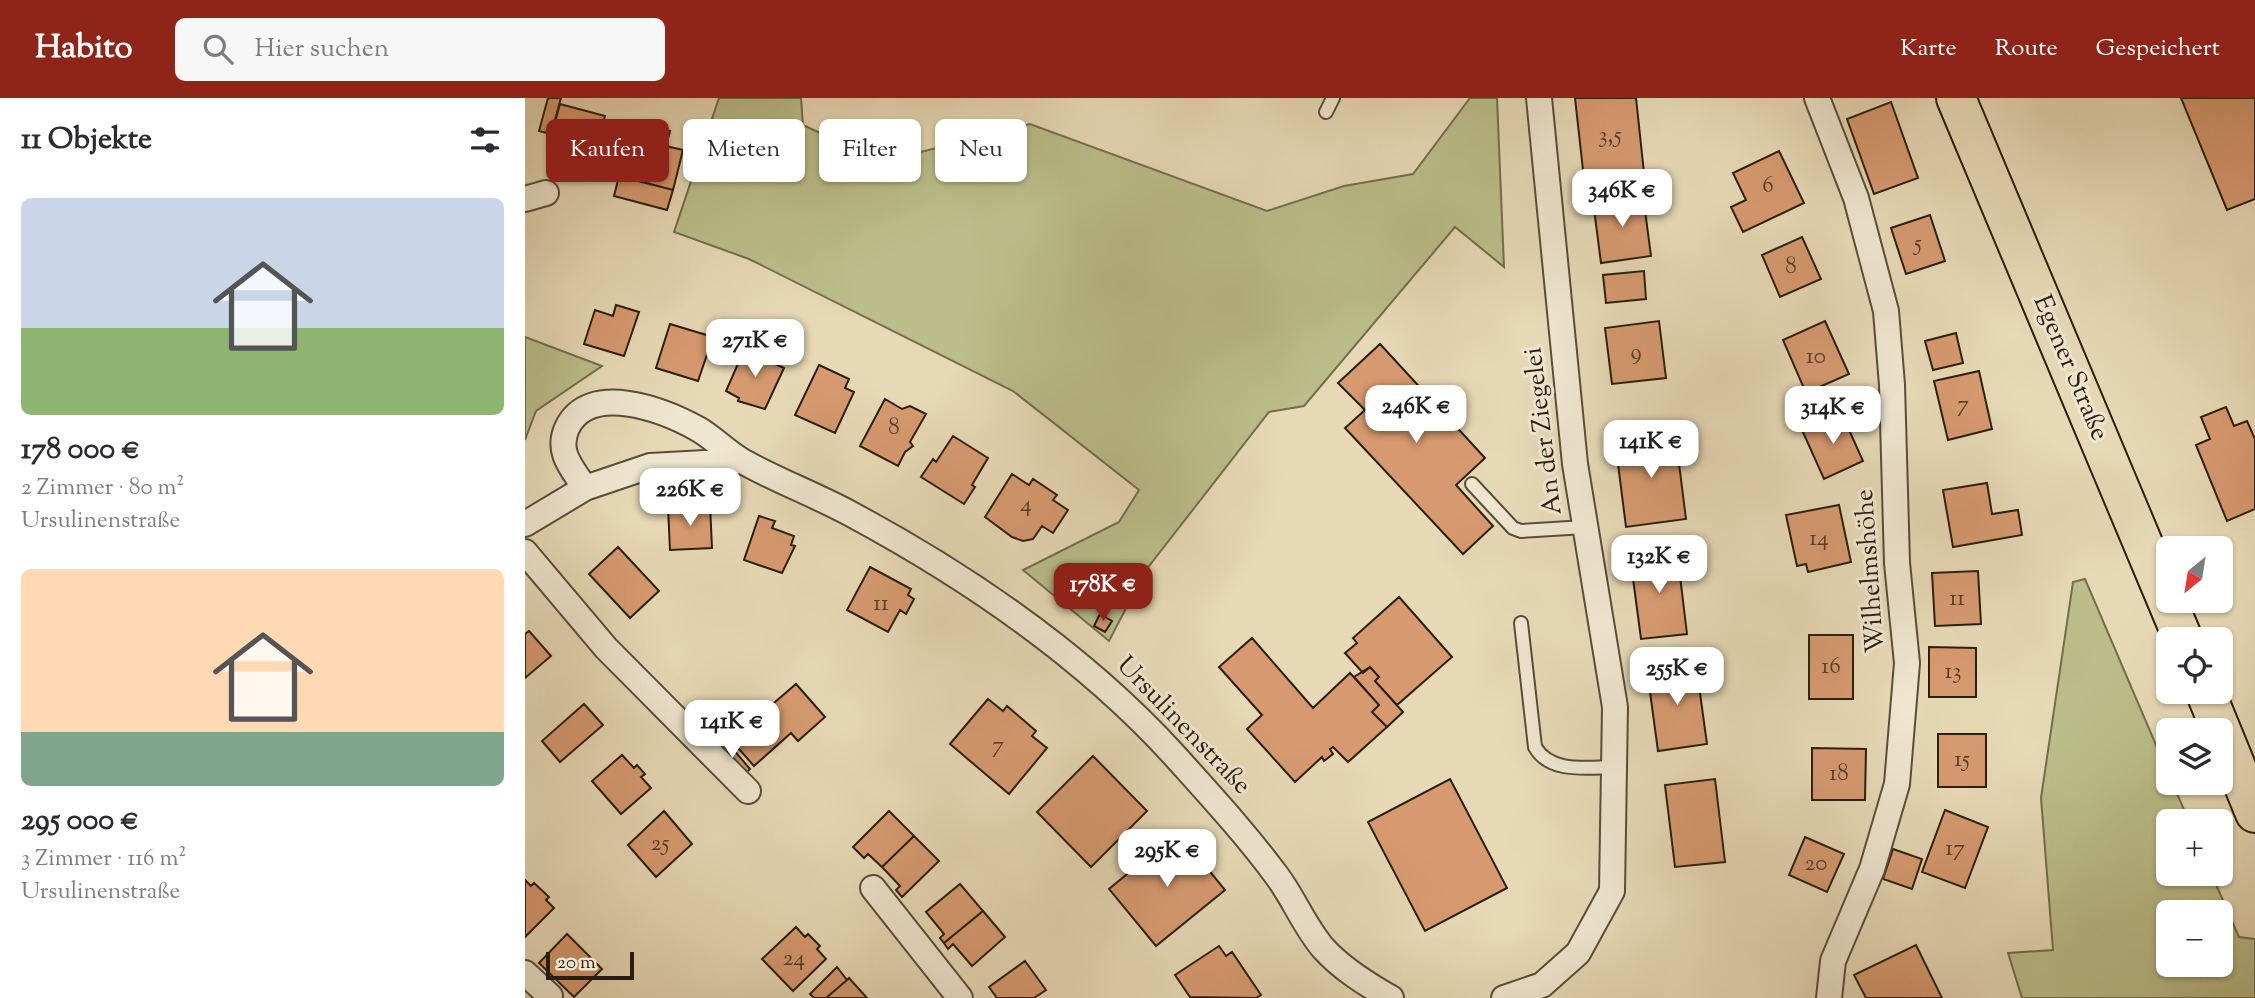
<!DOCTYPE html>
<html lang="de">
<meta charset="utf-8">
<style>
body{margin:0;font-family:"Sorts Mill Goudy",serif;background:#f7f7f7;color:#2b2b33;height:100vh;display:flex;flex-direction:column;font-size:26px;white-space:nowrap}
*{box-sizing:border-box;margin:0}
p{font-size:23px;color:#7c7c81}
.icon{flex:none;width:38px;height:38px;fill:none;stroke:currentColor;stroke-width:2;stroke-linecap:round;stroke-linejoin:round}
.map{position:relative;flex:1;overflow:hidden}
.panel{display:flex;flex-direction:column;background:#fff;width:525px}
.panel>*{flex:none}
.top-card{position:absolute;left:21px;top:21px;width:665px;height:63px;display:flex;gap:14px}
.needle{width:46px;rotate:210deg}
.fabs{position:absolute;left:1631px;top:438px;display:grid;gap:14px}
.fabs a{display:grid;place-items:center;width:77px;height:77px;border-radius:10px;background:#fff;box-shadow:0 2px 5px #0004;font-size:35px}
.scale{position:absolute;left:21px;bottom:18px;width:88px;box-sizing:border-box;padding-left:7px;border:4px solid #2a1e11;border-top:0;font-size:19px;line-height:24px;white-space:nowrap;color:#2a1e11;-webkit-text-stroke:5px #efe6d0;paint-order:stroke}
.price{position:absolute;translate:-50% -60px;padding:0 16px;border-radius:14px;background:#fff;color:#222;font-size:23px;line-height:46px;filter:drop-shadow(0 2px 4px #0008)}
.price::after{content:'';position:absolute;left:50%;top:42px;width:21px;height:16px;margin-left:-10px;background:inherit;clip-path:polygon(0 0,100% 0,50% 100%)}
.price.active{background:#8f2418;color:#fff}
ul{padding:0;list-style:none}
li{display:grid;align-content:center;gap:14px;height:371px;padding:0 21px}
li span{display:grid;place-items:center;height:217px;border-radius:10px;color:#555}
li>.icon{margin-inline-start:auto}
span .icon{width:126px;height:126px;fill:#fffc;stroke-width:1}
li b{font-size:30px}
h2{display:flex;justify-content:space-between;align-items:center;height:84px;padding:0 21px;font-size:30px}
.pill{padding:0 24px;border-radius:10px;background:#fff;box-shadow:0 2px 5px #0004;font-size:24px;line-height:63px}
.pill.active{background:#8f2418;color:#fff}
header{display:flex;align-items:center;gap:42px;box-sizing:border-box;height:98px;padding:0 35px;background:#8f2418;color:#fff}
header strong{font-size:33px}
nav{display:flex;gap:38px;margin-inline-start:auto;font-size:24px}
.search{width:490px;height:63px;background:#f7f7f7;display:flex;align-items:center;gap:18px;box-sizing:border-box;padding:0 24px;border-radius:10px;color:#7c7c81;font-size:26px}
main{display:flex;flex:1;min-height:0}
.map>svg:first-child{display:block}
.green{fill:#bbbe8a;stroke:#726e4e;stroke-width:2;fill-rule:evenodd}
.building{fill:#d79a70;stroke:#2a1e11;stroke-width:2}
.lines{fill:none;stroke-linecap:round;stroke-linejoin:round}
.service-casing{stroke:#594d3a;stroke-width:16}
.minor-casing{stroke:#594d3a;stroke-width:28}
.primary-casing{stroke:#2a1e11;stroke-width:42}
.service{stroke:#efe6d0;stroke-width:12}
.minor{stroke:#efe6d0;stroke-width:24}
.primary{stroke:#e7d9b6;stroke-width:38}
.labels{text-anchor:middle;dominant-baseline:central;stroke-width:6;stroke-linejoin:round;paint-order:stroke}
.number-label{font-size:23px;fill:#553d29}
.street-label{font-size:26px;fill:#2a1e11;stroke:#efe6d0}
</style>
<header>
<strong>Habito</strong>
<div class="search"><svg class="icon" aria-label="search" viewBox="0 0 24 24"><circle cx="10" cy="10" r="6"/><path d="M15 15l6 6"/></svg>Hier suchen</div>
<nav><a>Karte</a><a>Route</a><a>Gespeichert</a></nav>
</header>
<main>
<section class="panel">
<h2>11 Objekte<svg class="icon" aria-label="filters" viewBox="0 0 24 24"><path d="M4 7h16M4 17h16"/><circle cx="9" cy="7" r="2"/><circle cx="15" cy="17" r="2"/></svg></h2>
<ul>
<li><span style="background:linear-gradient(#c9d6e8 60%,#8fb573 0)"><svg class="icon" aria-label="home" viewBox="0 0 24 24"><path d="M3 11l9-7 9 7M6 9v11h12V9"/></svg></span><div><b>178 000 €</b><p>2 Zimmer · 80 m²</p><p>Ursulinenstraße</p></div></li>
<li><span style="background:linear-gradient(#ffd9b3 75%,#7fa58c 0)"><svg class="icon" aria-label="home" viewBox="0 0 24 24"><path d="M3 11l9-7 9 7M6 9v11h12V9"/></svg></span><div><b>295 000 €</b><p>3 Zimmer · 116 m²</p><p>Ursulinenstraße</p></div></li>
</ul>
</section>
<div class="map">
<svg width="1730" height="900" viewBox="0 0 1730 900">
<rect width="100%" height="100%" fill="#e7d9b6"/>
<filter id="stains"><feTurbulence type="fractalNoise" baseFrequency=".00286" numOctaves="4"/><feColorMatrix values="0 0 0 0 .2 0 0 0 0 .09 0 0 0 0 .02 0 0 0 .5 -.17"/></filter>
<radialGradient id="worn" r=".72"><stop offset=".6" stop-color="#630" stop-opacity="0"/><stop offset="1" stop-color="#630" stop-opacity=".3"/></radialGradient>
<path class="green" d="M194,0H276L278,27L357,64L505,26L742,113L819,88L888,76L945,0H972L979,169L930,129L779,308L744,314L621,472L584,543L498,472L594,424L614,392L488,293L224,161L149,134Z
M0,239L77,268L11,313L0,342Z
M1560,481L1643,675V684H1647L1664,723H1643V775H1686L1714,839L1730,841V900H1497L1483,855L1528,852L1516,700L1548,484ZM1643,814H1696V866H1643Z"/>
<path class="building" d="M23,0H36L26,36L14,33Z
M1050,0H1111L1119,75L1059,81Z
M1656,0H1730V101L1702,112Z
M1366,4L1393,80L1349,96L1322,21Z
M35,6L80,18L67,65L22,53Z
M105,23L145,33L141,48L158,52L148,92L91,77Z
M1254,53L1279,105L1218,134L1206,109L1221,102L1208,75Z
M94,78L148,92L142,112L89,98Z
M1118,97L1126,158L1076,165L1068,103Z
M1405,117L1420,163L1381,176L1366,130Z
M1277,139L1296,181L1255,199L1237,157Z
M1119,173L1121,201L1081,205L1078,177Z
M91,207L114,214L99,258L59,246L70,212L88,218Z
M1134,223L1141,280L1087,286L1080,230Z
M1300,223L1324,276L1281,295L1258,242Z
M145,226L188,239L173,283L131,270Z
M1431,235L1438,265L1408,272L1400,243Z
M855,246L960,360L931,387L968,428L938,456L820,330L840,312L813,285Z
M230,251L252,261L250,266L259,270L240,311L213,303L214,300L201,293L219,252L228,256Z
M294,267L324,281L320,290L329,294L310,335L270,317Z
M1454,273L1467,331L1423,342L1409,283Z
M360,301L377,311L385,308L401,316L385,344L388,348L380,354L373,368L335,348Z
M1701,309L1709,328L1722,323L1730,341V411L1702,423L1671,347L1685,341L1676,319Z
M1316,314L1338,363L1299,381L1277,332Z
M1150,334L1161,421L1101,429L1090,342Z
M428,338L463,360L447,387L450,389L439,406L396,379L408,361L411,364Z
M487,376L504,387L508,381L532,397L528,402L543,412L528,435L517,428L508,441L498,443L487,439L460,419Z
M1462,385L1467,416L1493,412L1497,437L1428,449L1418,392Z
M185,407L187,450L145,452L143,409Z
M1314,407L1326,464L1283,474L1281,466L1272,468L1261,417Z
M234,418L250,423L247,430L269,438L266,447L270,448L257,475L219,462Z
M93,449L134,493L105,520L64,476Z
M1152,453L1162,536L1116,541L1105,458Z
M345,469L386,491L383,497L389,501L381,516L375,512L363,534L322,512Z
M1453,473L1456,526L1410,528L1407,475Z
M874,499L927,559L872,607L850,583L854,579L845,569L838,575L820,555L832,545L828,540Z
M575,516L587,523L580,534L569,528Z
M4,533L26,558L0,580V536Z
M1284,537H1328V601H1284Z
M727,540L788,610L825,575L854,607L847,614L862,629L823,664L808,649L805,651L808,656L799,663L797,659L770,684L722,631L737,617L694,569Z
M1404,549L1451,550V599H1404Z
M1171,566L1182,646L1133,653L1122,572Z
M845,569L854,579L850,583L878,614L862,629L847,614L854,607L829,579Z
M271,586L300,619L273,643L266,635L229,668L206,642Z
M463,601L478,613L482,608L511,633L507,638L522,650L484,696L425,646Z
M59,606L78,627L35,664L17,643Z
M1413,636H1461V689H1413Z
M201,643L225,671L214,681L189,653Z
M1287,650L1341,651L1340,702H1287Z
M97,657L109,670L112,667L120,676L116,679L126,690L96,716L67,683Z
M568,658L622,713L566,769L512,714Z
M925,681L982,790L900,833L843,724Z
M1190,681L1200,764L1150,769L1140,687Z
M1420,712L1463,729L1440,790L1397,774Z
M139,713L167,746L131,779L103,747Z
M364,713L389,738L357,769L343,756L339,760L328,749Z
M653,734L700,792L631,848L584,791Z
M389,738L414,763L377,799L371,792L375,788L357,769Z
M1280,739L1319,756L1302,794L1264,777Z
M1368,751L1397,761L1387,791L1358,781Z
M0,782L6,788L9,785L24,799L21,802L29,810L0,839Z
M435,786L458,813L419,845L415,840L419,836L401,814Z
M458,813L480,839L447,868L428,846L423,851L419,845Z
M271,829L280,839L283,836L295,848L292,851L301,861L268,893L237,861Z
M42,836L77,871L49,899L14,865Z
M1391,847L1417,900H1341L1329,877Z
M694,848L701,858L707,854L736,897L731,900L665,899L650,877Z
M500,863L521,892L509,900H472L464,889Z
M312,869L322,882L301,900H289L285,896Z
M324,880L342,900H301L322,882Z"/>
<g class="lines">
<g class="service-casing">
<path id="service" d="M801,14L808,0
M947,386L988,430L996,433L1060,429
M996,525L1010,649C1025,676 1063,669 1089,669"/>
</g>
<g class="minor-casing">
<path id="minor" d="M1292,0L1331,100L1361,213L1367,287L1372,465L1382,565L1372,686L1347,771L1308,863L1304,900
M0,101L21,95
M60,390C47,370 31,354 42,330C64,283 139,312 173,331C189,340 202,355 219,364C253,383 291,397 326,416C445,480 559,558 650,658C685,697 721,736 752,778C769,801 780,829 798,850C817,871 841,886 866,900
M0,426L60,390L125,368L217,363
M0,454L81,550L223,693
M348,790L435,900
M0,875L25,898
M979,900L1017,887L1053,855L1087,793L1090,609L1050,366L1014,0"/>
</g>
<g class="primary-casing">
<path id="primary" d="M1431,0L1658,541
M1680,593L1696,632
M1696,632L1730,715"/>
</g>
<use href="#service" class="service"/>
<use href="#minor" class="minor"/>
<use href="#primary" class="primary"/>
</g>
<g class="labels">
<g class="number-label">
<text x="1085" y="38">3,5</text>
<text x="1243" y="88">6</text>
<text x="1393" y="146">5</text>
<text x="1266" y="169">8</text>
<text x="1111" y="255">9</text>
<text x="1291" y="259">10</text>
<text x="1438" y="307">7</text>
<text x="369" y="330">8</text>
<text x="501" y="407">4</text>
<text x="1294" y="441">14</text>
<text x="1432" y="501">11</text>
<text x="356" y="506">11</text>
<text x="1306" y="569">16</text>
<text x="1428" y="574">13</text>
<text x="473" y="648">7</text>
<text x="1437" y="662">15</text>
<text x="1314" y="676">18</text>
<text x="135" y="746">25</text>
<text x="1430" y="751">17</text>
<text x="1291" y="766">20</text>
<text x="269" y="861">24</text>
</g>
<g class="street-label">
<text transform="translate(1545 270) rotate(67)">Egener Straße</text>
<text transform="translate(1019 333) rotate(-97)">An der Ziegelei</text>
<text transform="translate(1346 473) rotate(-94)">Wilhelmshöhe</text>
<text transform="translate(658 628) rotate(46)">Ursulinenstraße</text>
</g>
</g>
<rect width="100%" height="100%" filter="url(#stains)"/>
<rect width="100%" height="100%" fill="url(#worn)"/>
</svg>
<div class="fabs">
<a><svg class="needle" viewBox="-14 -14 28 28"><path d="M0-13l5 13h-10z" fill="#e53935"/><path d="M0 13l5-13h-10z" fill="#7c7c81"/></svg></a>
<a><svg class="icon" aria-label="locate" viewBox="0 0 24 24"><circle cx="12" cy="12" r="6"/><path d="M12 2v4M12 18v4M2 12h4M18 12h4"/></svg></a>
<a><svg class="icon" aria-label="layers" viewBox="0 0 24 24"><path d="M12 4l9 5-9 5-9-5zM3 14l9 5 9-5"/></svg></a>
<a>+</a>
<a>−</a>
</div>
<div class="scale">20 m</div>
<b class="price" style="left:1097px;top:131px">346K €</b>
<b class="price" style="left:230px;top:281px">271K €</b>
<b class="price" style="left:891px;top:347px">246K €</b>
<b class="price" style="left:1308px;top:348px">314K €</b>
<b class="price" style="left:1126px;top:382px">141K €</b>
<b class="price" style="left:165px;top:430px">226K €</b>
<b class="price" style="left:1134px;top:497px">132K €</b>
<b class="price active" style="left:578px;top:525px">178K €</b>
<b class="price" style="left:1152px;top:609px">255K €</b>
<b class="price" style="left:207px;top:662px">141K €</b>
<b class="price" style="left:642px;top:791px">295K €</b>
<div class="top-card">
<a class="pill active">Kaufen</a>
<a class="pill">Mieten</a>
<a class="pill">Filter</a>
<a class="pill">Neu</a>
</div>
</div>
</main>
